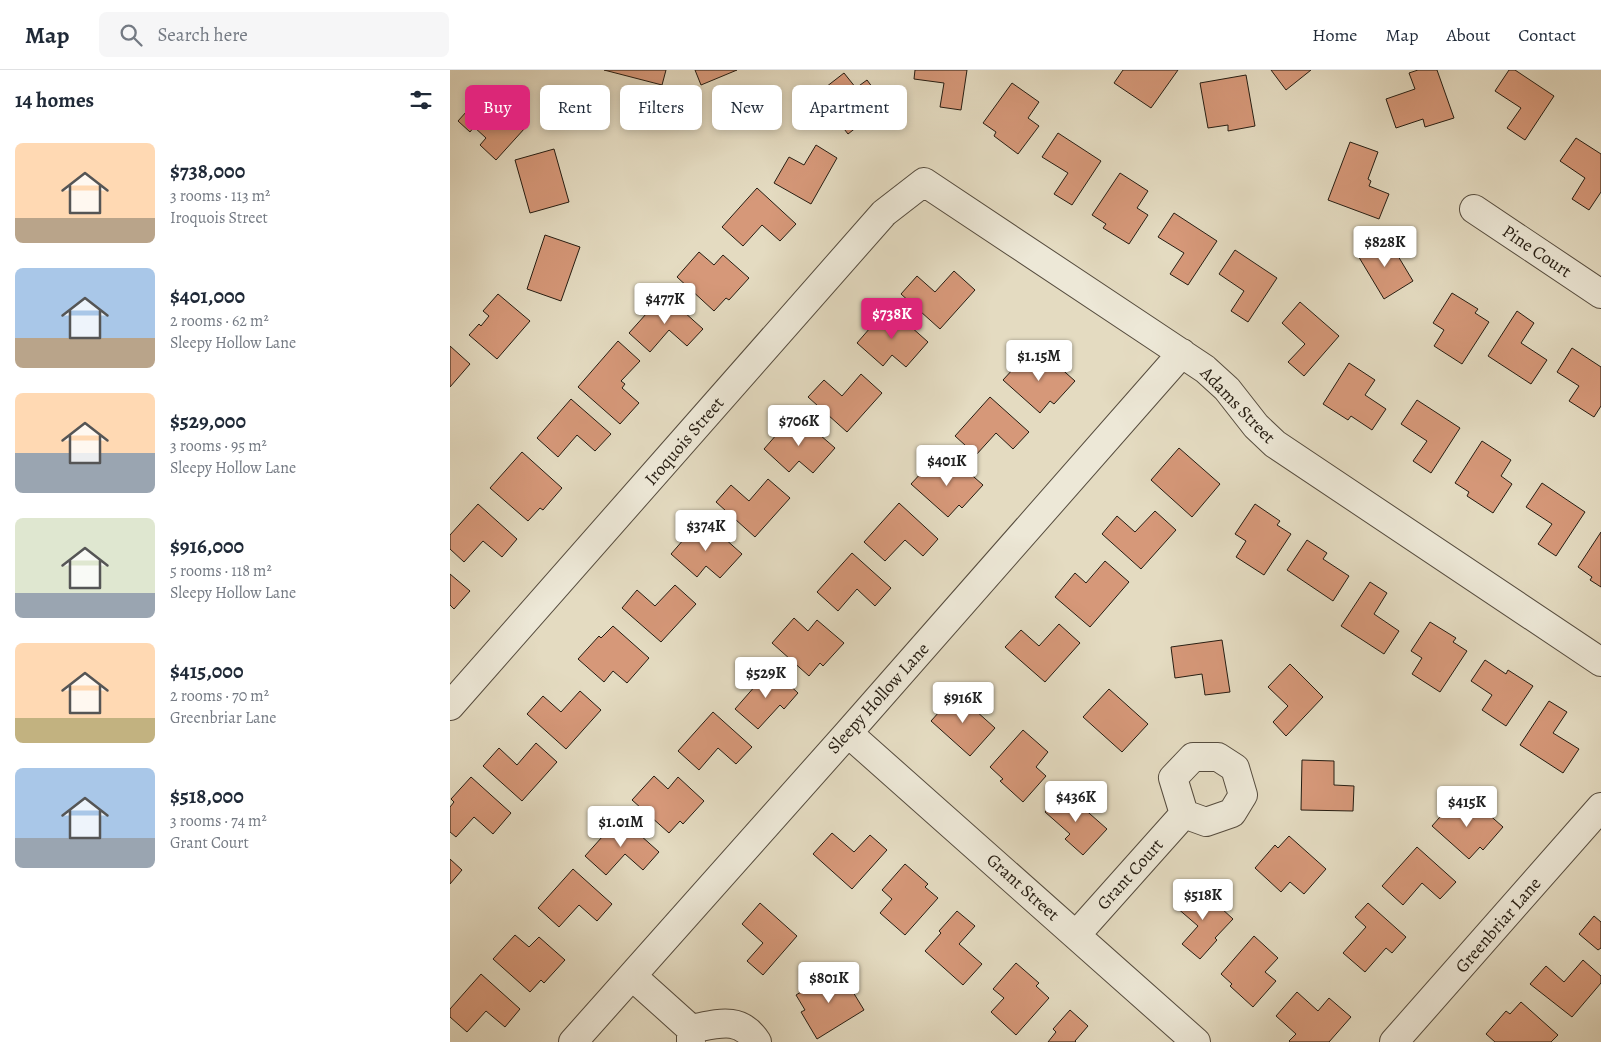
<!DOCTYPE html>
<meta charset="utf-8">
<style>
body{margin:0;font-family:Alegreya,serif;background:#f6f6f7;color:#1f2937;height:100vh;display:flex;flex-direction:column;font-size:19px;white-space:nowrap}
*{box-sizing:border-box;margin:0}
p{font-size:16px;color:#747a83}
.icon{flex:none;width:28px;height:28px;fill:none;stroke:currentColor;stroke-width:2;stroke-linecap:round;stroke-linejoin:round}
.map{position:relative;flex:1;overflow:hidden}
.panel{display:flex;flex-direction:column;background:#fff;width:450px}
.panel>*{flex:none}
.top-card{position:absolute;left:15px;top:15px;width:475px;height:45px;display:flex;gap:10px}
.price{position:absolute;translate:-50% -42px;padding:0 11px;border-radius:5px;background:#fff;color:#222;font-size:16px;line-height:32px;filter:drop-shadow(0 1px 2px #0008)}
.price::after{content:'';position:absolute;left:50%;top:30px;width:15px;height:11px;margin-left:-8px;background:inherit;clip-path:polygon(0 0,100% 0,50% 100%)}
.price.active{background:#db2777;color:#fff}
ul{padding:0;list-style:none}
li{display:flex;align-items:center;gap:15px;height:125px;padding:0 15px}
li span{display:grid;place-items:center;flex:none;width:140px;height:100px;border-radius:8px;color:#555}
li>.icon{margin-inline-start:auto}
span .icon{width:60px;height:60px;fill:#fffc;stroke-width:1}
li b{font-size:21px}
h2{display:flex;justify-content:space-between;align-items:center;height:60px;padding:0 15px;font-size:21px}
.tag{padding:0 18px;border-radius:8px;background:#fff;box-shadow:0 2px 8px #0003;font-size:18px;line-height:45px}
.tag.active{background:#db2777;color:#fff}
header{display:flex;align-items:center;gap:30px;box-sizing:border-box;height:70px;padding:0 25px;background:#fff;border-bottom:1px solid #e0e1e3}
header strong{font-size:24px}
nav{display:flex;gap:28px;margin-inline-start:auto;font-size:18px}
.search{width:350px;height:45px;background:#f6f6f7;display:flex;align-items:center;gap:12px;box-sizing:border-box;padding:0 18px;border-radius:8px;color:#747a83;font-size:19px}
main{display:flex;flex:1;min-height:0}
.map>svg:first-child{display:block}
.building{fill:#d69879;stroke:#261d12}
.lines{fill:none;stroke-linecap:round;stroke-linejoin:round}
.minor-casing{stroke:#564c3e;stroke-width:30}
.minor{stroke:#ede8d7;stroke-width:28}
.labels{text-anchor:middle;dominant-baseline:central;stroke-width:4.5;stroke-linejoin:round;paint-order:stroke}
.street-label{font-size:18px;fill:#261d12;stroke:#ede8d7}
</style>
<header>
<strong>Map</strong>
<div class="search"><svg class="icon" aria-label="search" viewBox="0 0 24 24"><circle cx="10" cy="10" r="6"/><path d="M15 15l6 6"/></svg>Search here</div>
<nav><a>Home</a><a>Map</a><a>About</a><a>Contact</a></nav>
</header>
<main>
<section class="panel">
<h2>14 homes<svg class="icon" aria-label="filters" viewBox="0 0 24 24"><path d="M4 7h16M4 17h16"/><circle cx="9" cy="7" r="2"/><circle cx="15" cy="17" r="2"/></svg></h2>
<ul>
<li><span style="background:linear-gradient(#ffd9b3 75%,#b9a48a 0)"><svg class="icon" aria-label="home" viewBox="0 0 24 24"><path d="M3 11l9-7 9 7M6 9v11h12V9"/></svg></span><div><b>$738,000</b><p>3 rooms · 113 m²</p><p>Iroquois Street</p></div></li>
<li><span style="background:linear-gradient(#a9c7e8 70%,#b9a48a 0)"><svg class="icon" aria-label="home" viewBox="0 0 24 24"><path d="M3 11l9-7 9 7M6 9v11h12V9"/></svg></span><div><b>$401,000</b><p>2 rooms · 62 m²</p><p>Sleepy Hollow Lane</p></div></li>
<li><span style="background:linear-gradient(#ffd9b3 60%,#9aa5b1 0)"><svg class="icon" aria-label="home" viewBox="0 0 24 24"><path d="M3 11l9-7 9 7M6 9v11h12V9"/></svg></span><div><b>$529,000</b><p>3 rooms · 95 m²</p><p>Sleepy Hollow Lane</p></div></li>
<li><span style="background:linear-gradient(#dfe7d0 75%,#9aa5b1 0)"><svg class="icon" aria-label="home" viewBox="0 0 24 24"><path d="M3 11l9-7 9 7M6 9v11h12V9"/></svg></span><div><b>$916,000</b><p>5 rooms · 118 m²</p><p>Sleepy Hollow Lane</p></div></li>
<li><span style="background:linear-gradient(#ffd9b3 75%,#c2b280 0)"><svg class="icon" aria-label="home" viewBox="0 0 24 24"><path d="M3 11l9-7 9 7M6 9v11h12V9"/></svg></span><div><b>$415,000</b><p>2 rooms · 70 m²</p><p>Greenbriar Lane</p></div></li>
<li><span style="background:linear-gradient(#a9c7e8 70%,#9aa5b1 0)"><svg class="icon" aria-label="home" viewBox="0 0 24 24"><path d="M3 11l9-7 9 7M6 9v11h12V9"/></svg></span><div><b>$518,000</b><p>3 rooms · 74 m²</p><p>Grant Court</p></div></li>
</ul>
</section>
<div class="map">
<svg width="1151" height="972" viewBox="0 0 1151 972">
<rect width="100%" height="100%" fill="#e4dbc1"/>
<filter id="stains"><feTurbulence type="fractalNoise" baseFrequency=".004" numOctaves="4"/><feColorMatrix values="0 0 0 0 .2 0 0 0 0 .09 0 0 0 0 .02 0 0 0 .5 -.17"/></filter>
<radialGradient id="worn" r=".72"><stop offset=".6" stop-color="#630" stop-opacity="0"/><stop offset="1" stop-color="#630" stop-opacity=".3"/></radialGradient>
<path class="building" d="M154,0H216L212,15Z
M245,0H287L251,15Z
M465,0H517L511,40L490,37L494,13L464,9Z
M673,0H728L701,38L664,13Z
M821,0H861L836,20Z
M968,0H987L1004,48L975,57L973,49L946,58L936,29L965,19L959,3Z
M1059,0H1065L1104,26L1075,70L1057,58L1071,38L1045,21Z
M394,3L406,18L417,10L438,38L414,56L412,53L398,64L367,24Z
M796,5L805,56L778,61V55L758,58L750,13Z
M562,13L589,32L578,48L589,56L568,84L544,66L546,62L533,53Z
M34,22L75,58L46,90L30,75L36,68L24,57L20,62L8,51Z
M608,63L651,91L622,135L604,124L618,103L592,87Z
M1126,68L1151,84V122L1139,140L1122,129L1135,108L1110,91Z
M900,72L928,82L918,109L921,111L919,116L939,124L929,149L878,130Z
M366,75L387,88L361,134L324,113L339,87L354,95Z
M104,79L119,132L80,143L65,90Z
M670,103L698,121L687,138L698,145L679,174L653,158L656,154L642,145Z
M307,118L346,154L330,171L312,155L293,176L272,157Z
M724,143L767,171L738,215L720,204L734,183L708,167Z
M95,165L130,177L111,231L77,219Z
M936,166L963,211L934,229L907,184Z
M785,180L827,208L798,252L781,241L794,221L769,204Z
M249,182L264,195L273,185L299,208L279,230L276,228L264,241L227,207Z
M504,201L525,220L490,259L451,224L467,206L485,222Z
M1002,223L1028,239L1025,243L1039,252L1012,294L984,276L994,260L983,253Z
M48,224L80,251L47,289L19,265L29,254L31,256L39,246L33,241Z
M214,224L253,259L237,276L219,260L200,282L179,263Z
M850,232L889,266L854,306L838,292L855,274L832,253Z
M442,240L478,272L456,297L442,285L433,296L407,273L427,250L430,252Z
M1067,241L1084,253L1071,273L1097,290L1081,314L1038,286Z
M168,271L190,291L171,311L175,314L172,318L189,333L170,354L128,317Z
M0,276L20,294L0,317Z
M1122,278L1151,297V336L1144,347L1119,331L1129,316L1107,302Z
M575,286L589,298L598,287L625,311L604,334L600,331L590,343L553,310Z
M899,293L925,310L915,325L936,339L922,360L901,346L898,350L873,334Z
M411,304L432,323L397,362L358,327L374,310L392,326Z
M540,327L579,362L563,379L546,363L526,385L505,366Z
M121,329L161,364L145,381L127,365L108,387L87,368Z
M967,330L1010,358L981,403L963,391L977,371L951,354Z
M348,346L385,378L363,403L349,391L339,402L314,379L334,356L337,358Z
M1032,371L1061,390L1051,406L1062,414L1043,443L1017,426L1019,422L1005,413Z
M729,378L770,414L742,447L701,410Z
M72,382L112,418L93,440L90,438L78,451L40,418Z
M483,390L497,403L507,392L533,415L512,438L509,435L498,447L461,414Z
M318,409L340,428L305,467L266,432L281,415L299,431Z
M1092,413L1135,442L1106,486L1088,474L1102,454L1076,437Z
M449,433L488,469L473,486L455,470L435,491L414,472Z
M28,434L67,469L52,487L33,471L14,492L0,479V465Z
M805,434L830,451L827,455L841,464L814,505L786,487L796,471L785,464Z
M705,441L726,460L691,499L652,464L667,446L685,462Z
M255,451L292,484L270,508L256,496L247,507L221,484L241,461L244,464Z
M1151,462V517L1140,510L1142,507L1128,497Z
M857,470L877,483L873,489L899,506L883,531L837,500Z
M402,483L441,518L425,536L407,519L388,541L367,522Z
M655,491L679,512L640,557L605,527L625,503L636,513Z
M0,504L20,521L4,539L0,535Z
M920,512L937,523L924,544L949,561L934,584L891,556Z
M225,515L246,534L211,572L172,538L187,520L205,536Z
M344,548L358,561L367,550L394,573L373,596L370,593L359,606L322,573Z
M980,552L1006,568L1003,572L1017,581L990,622L962,604L972,588L961,581Z
M609,554L630,573L595,612L555,577L571,560L589,576Z
M163,556L199,588L177,613L163,601L154,612L128,589L149,566L151,568Z
M772,570L780,622L755,625L752,604L725,608L721,577Z
M1035,590L1056,604L1058,600L1083,616L1056,656L1032,640L1042,625L1021,611Z
M840,594L873,627L836,666L823,652L838,636L818,617Z
M321,598L348,623L334,639L330,635L308,659L285,639Z
M659,619L698,654L672,682L633,647Z
M130,621L151,640L116,679L77,644L93,626L111,642Z
M506,623L545,658L520,686L481,651Z
M1099,631L1117,642L1103,663L1129,679L1113,703L1070,675Z
M263,642L302,677L286,694L268,678L249,700L228,681Z
M573,660L598,682L586,697L596,706L573,732L550,711L553,709L540,697Z
M86,673L107,692L72,731L33,696L49,678L67,695Z
M852,690L884,691V715L904,716L903,741L851,740Z
M204,706L218,719L228,707L254,731L233,754L230,751L219,763L182,730Z
M21,707L61,743L43,764L24,747L6,767L0,762V737L4,732L1,729Z
M614,721L657,759L633,785L615,769L620,764L595,742Z
M1004,731L1018,744L1027,734L1053,757L1033,780L1030,777L1019,789L982,756Z
M170,747L209,782L193,800L175,784L156,805L135,786Z
M382,763L404,782L420,765L437,780L402,819L363,784Z
M839,766L876,799L854,824L840,812L831,822L805,798L825,775L828,778Z
M967,777L1006,812L990,829L972,813L953,835L932,816Z
M0,789L12,800L0,814Z
M455,794L478,814L475,817L488,828L455,865L430,843L442,829L432,820Z
M123,799L162,834L147,851L129,835L109,857L88,838Z
M746,815L783,849L765,868L767,870L750,889L732,874L748,856L726,837Z
M310,833L347,866L313,905L297,891L313,873L292,854Z
M918,833L956,867L942,883L936,878L915,902L893,883L916,857L905,847Z
M507,841L525,856L509,874L532,894L513,915L475,881L491,863L489,861Z
M1144,846L1151,852V878L1148,880L1129,864Z
M65,865L79,877L89,867L115,890L94,913L91,910L80,922L43,889Z
M804,866L828,888L815,902L826,911L803,937L780,916L782,914L771,904Z
M1133,890L1151,906V913L1122,947L1080,914L1096,896L1114,912Z
M566,893L589,913L586,916L599,928L566,965L541,942L554,928L543,919Z
M389,899L414,940L367,969L351,942L355,940L346,925Z
M31,904L70,939L55,957L36,941L17,962L0,947V939Z
M847,922L868,941L879,928L901,947L879,972H840L839,971L846,964L826,946Z
M1071,932L1108,965L1101,972H1045L1036,964L1056,941L1060,944Z
M620,940L638,956L625,971L626,972H598L606,962L603,959Z"/>
<g class="lines">
<g class="minor-casing">
<path id="minor" d="M1024,139L1151,224
M0,636L434,143L474,112L755,299L777,319L806,356L825,374L1151,592
M398,663L746,972
M626,865L734,744L756,752L782,743L793,725L785,698L768,687H743L723,708L734,744
M182,906L241,959V972
M241,959C267,954 290,945 307,972
M123,972L398,663L732,283
M944,972L1151,737"/>
</g>
<use href="#minor" class="minor"/>
</g>
<g class="labels">
<g class="street-label">
<text transform="translate(1087 181) rotate(34)">Pine Court</text>
<text transform="translate(788 335) rotate(46)">Adams Street</text>
<text transform="translate(234 371) rotate(-49)">Iroquois Street</text>
<text transform="translate(428 628) rotate(-48)">Sleepy Hollow Lane</text>
<text transform="translate(680 804) rotate(-48)">Grant Court</text>
<text transform="translate(573 817) rotate(42)">Grant Street</text>
<text transform="translate(1048 855) rotate(-49)">Greenbriar Lane</text>
</g>
</g>
<rect width="100%" height="100%" filter="url(#stains)"/>
<rect width="100%" height="100%" fill="url(#worn)"/>
</svg>
<b class="price" style="left:935px;top:198px">$828K</b>
<b class="price" style="left:215px;top:255px">$477K</b>
<b class="price active" style="left:442px;top:270px">$738K</b>
<b class="price" style="left:589px;top:312px">$1.15M</b>
<b class="price" style="left:349px;top:377px">$706K</b>
<b class="price" style="left:497px;top:417px">$401K</b>
<b class="price" style="left:256px;top:482px">$374K</b>
<b class="price" style="left:316px;top:629px">$529K</b>
<b class="price" style="left:513px;top:654px">$916K</b>
<b class="price" style="left:626px;top:753px">$436K</b>
<b class="price" style="left:1017px;top:758px">$415K</b>
<b class="price" style="left:171px;top:778px">$1.01M</b>
<b class="price" style="left:753px;top:851px">$518K</b>
<b class="price" style="left:379px;top:934px">$801K</b>
<div class="top-card">
<a class="tag active">Buy</a>
<a class="tag">Rent</a>
<a class="tag">Filters</a>
<a class="tag">New</a>
<a class="tag">Apartment</a>
</div>
</div>
</main>
